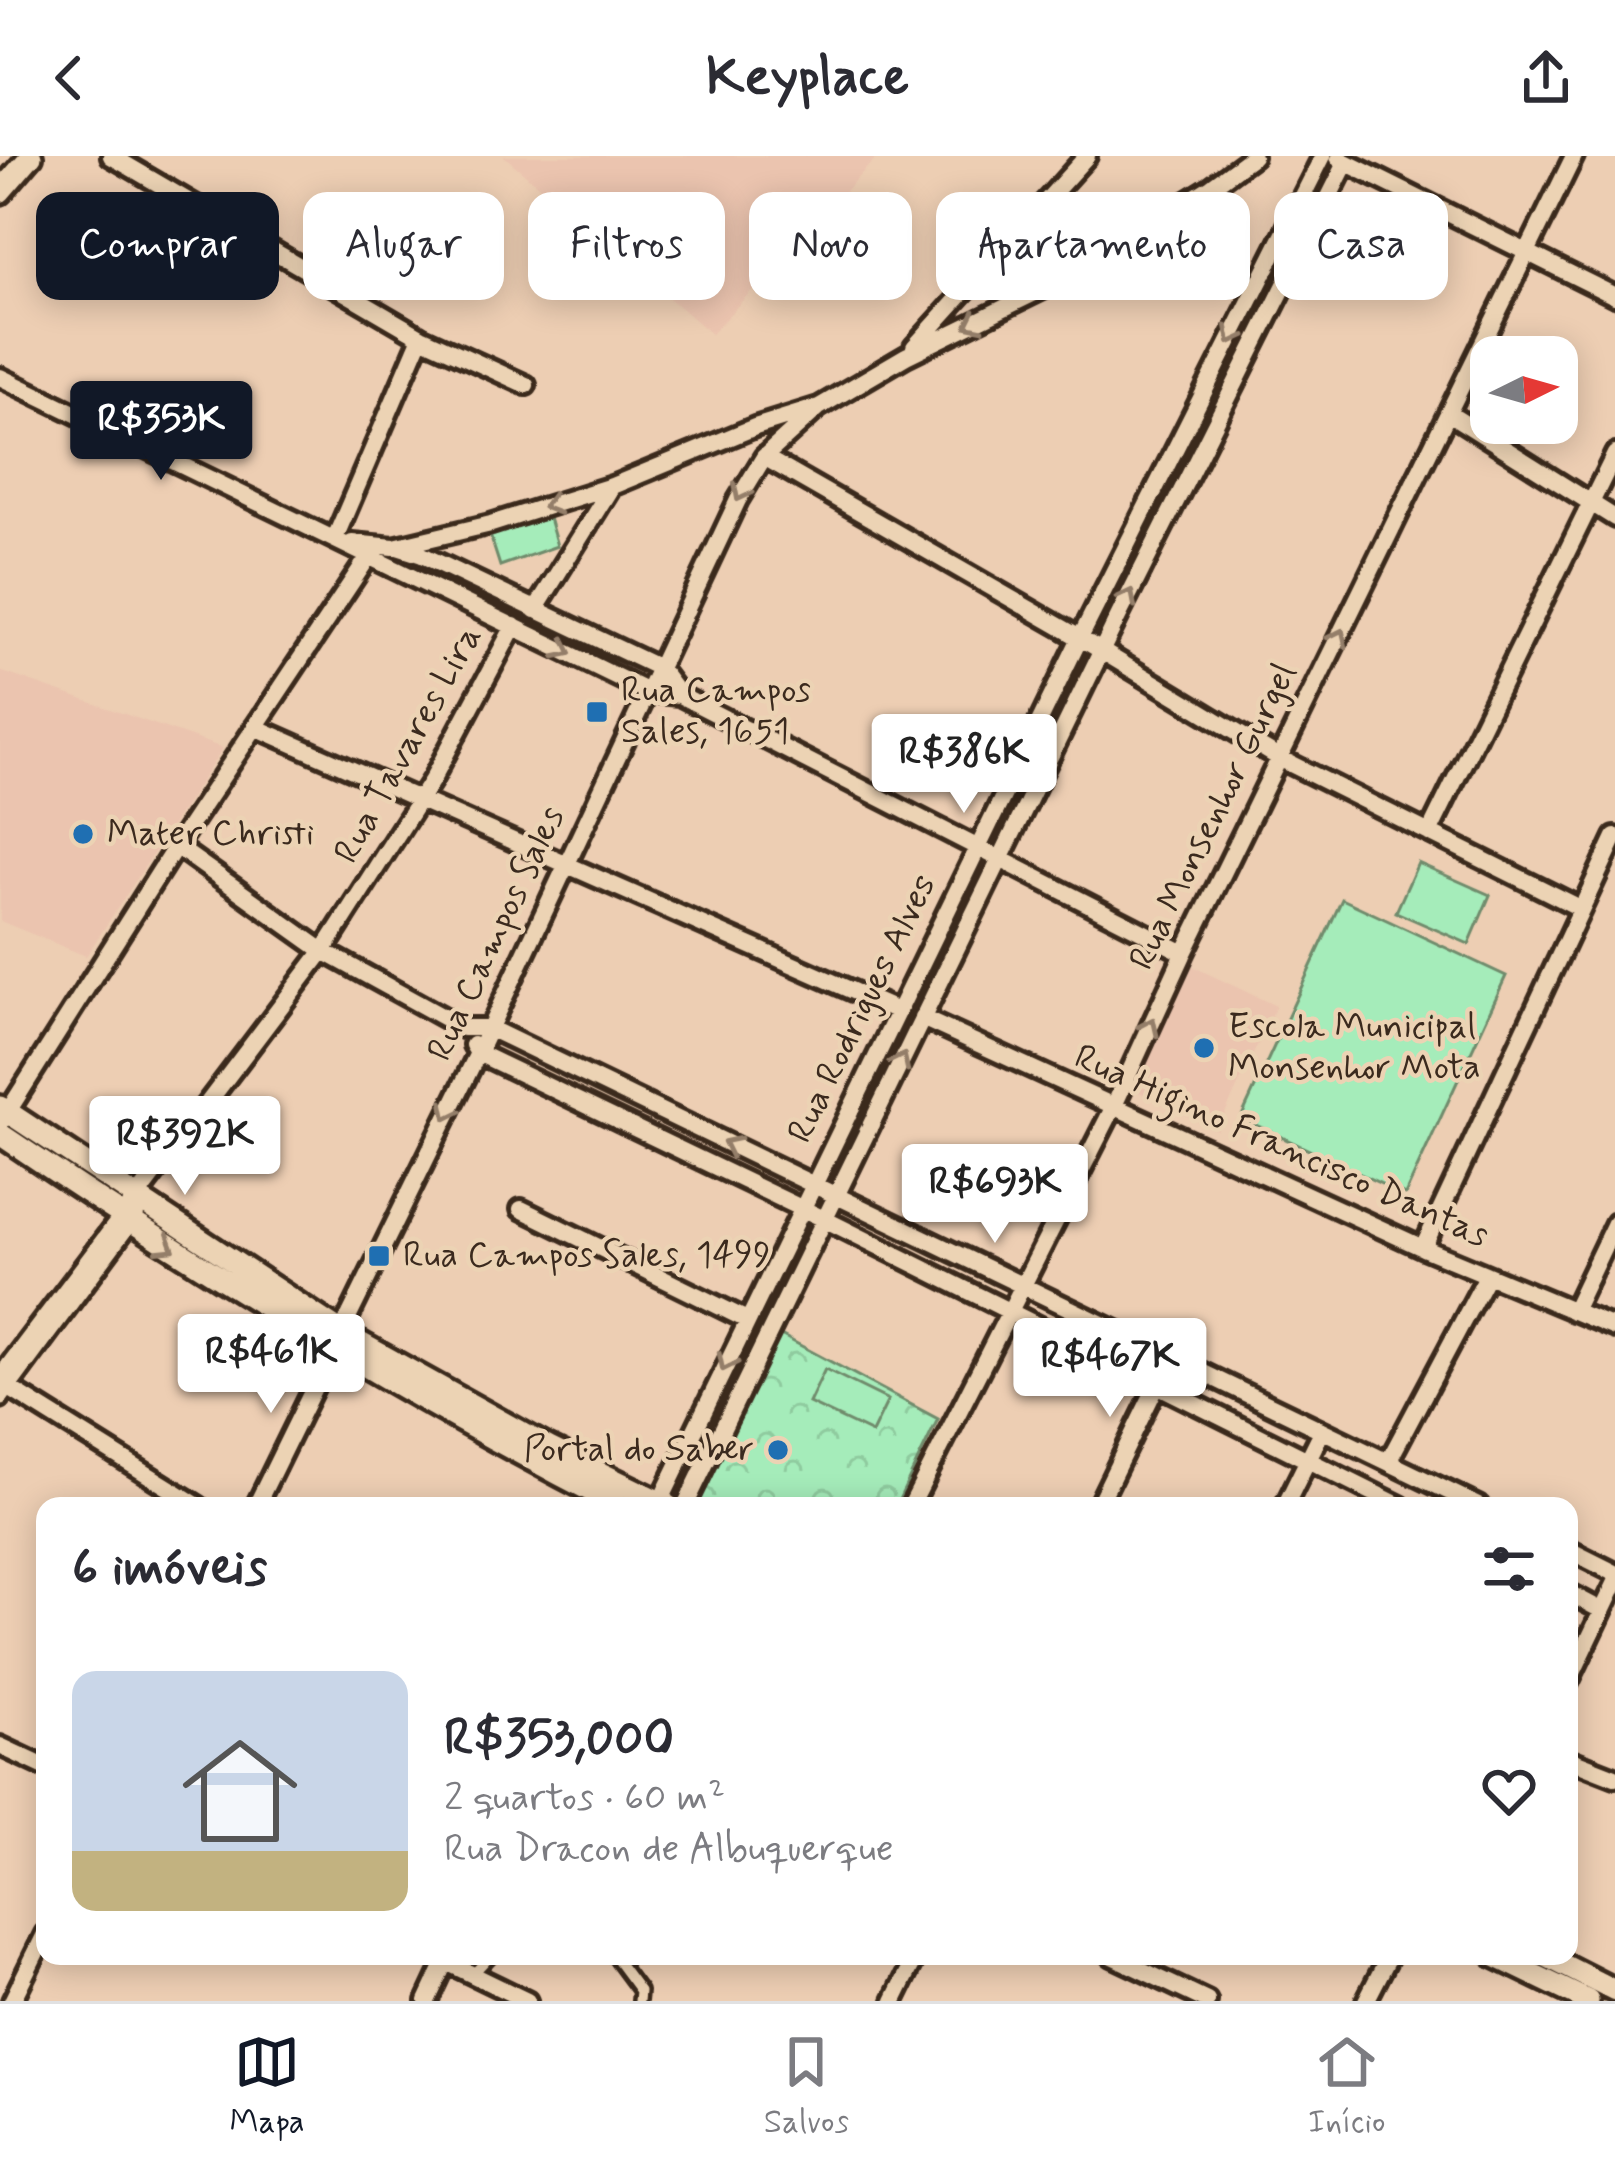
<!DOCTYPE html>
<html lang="pt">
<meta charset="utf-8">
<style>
body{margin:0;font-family:Mynerve,sans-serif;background:#f7f7f7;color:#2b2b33;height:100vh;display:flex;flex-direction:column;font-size:45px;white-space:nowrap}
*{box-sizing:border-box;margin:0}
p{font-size:39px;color:#7c7c81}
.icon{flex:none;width:66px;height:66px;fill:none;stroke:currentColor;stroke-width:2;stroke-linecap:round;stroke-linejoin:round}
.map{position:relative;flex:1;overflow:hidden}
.drawer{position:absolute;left:36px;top:1341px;width:1542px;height:468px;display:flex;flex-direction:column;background:#fff;border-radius:24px;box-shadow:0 6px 30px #0003}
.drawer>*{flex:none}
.guide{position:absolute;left:36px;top:36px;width:1545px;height:108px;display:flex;gap:24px}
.needle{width:78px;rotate:85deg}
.controls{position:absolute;left:1470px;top:180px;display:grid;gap:24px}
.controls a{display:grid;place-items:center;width:108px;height:108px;border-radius:24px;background:#fff;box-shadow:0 6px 30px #0003;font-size:60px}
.price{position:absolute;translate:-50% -102px;padding:0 27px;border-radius:12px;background:#fff;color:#222;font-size:39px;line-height:78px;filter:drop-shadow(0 3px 6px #0008)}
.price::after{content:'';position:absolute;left:50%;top:72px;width:36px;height:27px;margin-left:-18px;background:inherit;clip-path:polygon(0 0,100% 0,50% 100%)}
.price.active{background:#111827;color:#fff}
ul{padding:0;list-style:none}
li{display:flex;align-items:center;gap:36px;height:300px;padding:0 36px}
li span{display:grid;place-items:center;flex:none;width:336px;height:240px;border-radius:24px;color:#555}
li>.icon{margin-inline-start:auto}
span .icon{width:144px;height:144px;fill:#fffc;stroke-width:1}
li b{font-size:51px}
h2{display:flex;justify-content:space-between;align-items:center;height:144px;padding:0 36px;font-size:51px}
.pill{padding:0 42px;border-radius:24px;background:#fff;box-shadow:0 6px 30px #0003;font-size:42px;line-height:108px}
.pill.active{background:#111827;color:#fff}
header{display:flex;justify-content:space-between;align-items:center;height:156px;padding:0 36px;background:#fff;font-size:54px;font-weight:800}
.menu{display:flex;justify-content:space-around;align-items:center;height:168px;border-top:3px solid #e1e1e2;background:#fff;font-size:33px;color:#7c7c81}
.menu a{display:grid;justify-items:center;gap:6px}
.menu .active{color:#111827}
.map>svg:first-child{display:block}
.built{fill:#ebc4af}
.forest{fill:url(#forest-crowns);stroke:#708b6c;stroke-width:3}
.garden{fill:#a5ecba;stroke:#708b6c;stroke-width:3}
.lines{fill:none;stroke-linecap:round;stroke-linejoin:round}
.service-casing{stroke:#3b2a1e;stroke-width:18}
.minor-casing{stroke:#3b2a1e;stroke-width:26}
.tertiary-casing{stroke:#3b2a1e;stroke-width:30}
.service{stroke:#ecd3b4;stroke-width:9}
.minor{stroke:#ecd3b4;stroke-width:16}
.tertiary{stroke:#ecd3b4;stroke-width:21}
.oneway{stroke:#947e69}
.poi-dot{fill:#1f6fb2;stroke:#ecd3b4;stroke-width:4.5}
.labels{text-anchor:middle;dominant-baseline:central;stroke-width:9;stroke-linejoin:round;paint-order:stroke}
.poi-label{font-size:36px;fill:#3b2a1e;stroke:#ecd3b4;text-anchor:start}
.street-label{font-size:36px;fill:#3b2a1e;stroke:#ecd3b4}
</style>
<header><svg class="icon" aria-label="back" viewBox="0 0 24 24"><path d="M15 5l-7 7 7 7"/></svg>Keyplace<svg class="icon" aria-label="share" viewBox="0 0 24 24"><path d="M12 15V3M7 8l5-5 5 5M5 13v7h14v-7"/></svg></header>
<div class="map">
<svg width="1615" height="1845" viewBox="0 0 1615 1845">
<defs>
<pattern id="forest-crowns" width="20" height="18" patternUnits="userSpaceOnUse" patternTransform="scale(3)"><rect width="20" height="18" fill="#a5ecba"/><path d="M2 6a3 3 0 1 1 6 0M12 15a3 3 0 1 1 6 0" fill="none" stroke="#8fcb9f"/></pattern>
</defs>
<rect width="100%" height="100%" fill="#edceb3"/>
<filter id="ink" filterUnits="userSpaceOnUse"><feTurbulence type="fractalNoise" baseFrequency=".00833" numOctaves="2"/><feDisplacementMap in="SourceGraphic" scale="24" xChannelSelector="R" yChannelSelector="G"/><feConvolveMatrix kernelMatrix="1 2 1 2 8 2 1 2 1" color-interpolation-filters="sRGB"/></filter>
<g filter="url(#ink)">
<path class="built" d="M504,0H878L711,178Z
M0,515L223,592L86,800L0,765Z
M1192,810L1276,850L1217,974L1133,933Z"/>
<path class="forest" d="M777,1177L938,1263L896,1350H695Z"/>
<path class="garden" d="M549,362L557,390L500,410L490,379Z
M1418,707L1490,739L1469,788L1396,756Z
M1342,743L1506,820L1405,1039L1241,962Z
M825,1213L888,1244L872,1277L809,1247Z"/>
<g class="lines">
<g class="service-casing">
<path id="service" d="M617,1804L640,1835L639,1845
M473,1818L490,1800"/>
</g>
<g class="minor-casing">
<path id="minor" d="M111,0L421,181L526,229
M1339,3L1615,140
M914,191L1087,0
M0,221L648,536L679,539L1184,797
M1448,257L1615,362
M764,301L1080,482L1279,602L1580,752
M335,382L421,181
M352,387L394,391L491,368L612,330L755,271L819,251L906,200L1057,126L1211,31L1253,0
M397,391L422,399L659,512L679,539
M535,454L612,330
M255,571L898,855
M1429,677L1615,298
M176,690L323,795L463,872H489L1479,1350
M922,862L1423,1092L1615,1172
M473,889L478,897L824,1063L1400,1350
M0,968L176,690L373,394
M521,1053L747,1164
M1423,1092L1615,681
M1573,1155L1615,1067
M0,1221L325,792L432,624L514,470
M1,1227L198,1350
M0,1242L136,1058
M1388,1306L1487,1120
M256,1350L478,897L738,344L764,301L819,251
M658,1350L1080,482L1323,0
M685,1350L1119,459L1346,7
M911,1350L1113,952L1184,797L1574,0
M1098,1350L1170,1202
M1285,1350L1322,1275
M1569,1394L1615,1417
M1569,1437L1601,1454
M1569,1525L1615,1428
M0,1590L45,1611
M1569,1603L1615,1621
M434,1800L527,1845
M1112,1800L1207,1845
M12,1845L45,1778
M427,1845L448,1800
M894,1845L916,1800
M1366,1845L1389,1800"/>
</g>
<g class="tertiary-casing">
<path id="tertiary" d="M0,36L31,0
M0,951L342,1177L549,1292L668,1350
M0,978C200,1114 405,1240 620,1350
M1495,1800L1588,1845
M1546,1800L1615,1835"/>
</g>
<use href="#service" class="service"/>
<use href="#minor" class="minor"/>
<use href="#tertiary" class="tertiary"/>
</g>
<defs><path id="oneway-chevron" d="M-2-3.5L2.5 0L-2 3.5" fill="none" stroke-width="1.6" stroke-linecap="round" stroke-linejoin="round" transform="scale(3)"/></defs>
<g class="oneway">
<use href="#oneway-chevron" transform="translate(973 167) rotate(154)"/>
<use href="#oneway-chevron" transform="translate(1233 180) rotate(117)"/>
<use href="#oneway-chevron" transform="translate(741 337) rotate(117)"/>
<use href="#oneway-chevron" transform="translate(551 349) rotate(163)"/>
<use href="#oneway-chevron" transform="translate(1128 441) rotate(-63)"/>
<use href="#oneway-chevron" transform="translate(1339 481) rotate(-64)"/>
<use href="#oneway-chevron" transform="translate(564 494) rotate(26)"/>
<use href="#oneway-chevron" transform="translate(1150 870) rotate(-65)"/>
<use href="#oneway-chevron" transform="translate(901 905) rotate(-64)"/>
<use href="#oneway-chevron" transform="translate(449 956) rotate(116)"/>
<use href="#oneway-chevron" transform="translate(731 989) rotate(-154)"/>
<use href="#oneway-chevron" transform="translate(167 1090) rotate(32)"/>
<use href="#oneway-chevron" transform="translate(726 1207) rotate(116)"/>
</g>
</g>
<g class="poi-dot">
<rect x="585" y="544" width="24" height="24" rx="6"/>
<circle cx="83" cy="678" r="12"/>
<circle cx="1204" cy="892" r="12"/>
<rect x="367" y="1088" width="24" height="24" rx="6"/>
<circle cx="778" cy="1294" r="12"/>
</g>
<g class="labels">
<g class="poi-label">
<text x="621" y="535">Rua Campos<tspan x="621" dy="41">Sales, 1651</tspan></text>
<text x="107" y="678">Mater Christi</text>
<text x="1228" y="871">Escola Municipal<tspan x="1228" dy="41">Monsenhor Mota</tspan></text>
<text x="403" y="1100">Rua Campos Sales, 1499</text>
<text x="754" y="1294" text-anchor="end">Portal do Saber</text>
</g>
<g class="street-label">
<text transform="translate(409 589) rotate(-61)">Rua Tavares Lira</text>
<text transform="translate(1214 661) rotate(-64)">Rua Monsenhor Gurgel</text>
<text transform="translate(497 778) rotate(-65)">Rua Campos Sales</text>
<text transform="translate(863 853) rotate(-64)">Rua Rodrigues Alves</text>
<text transform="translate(1281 991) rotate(24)">Rua Higino Francisco Dantas</text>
</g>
</g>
</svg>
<div class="controls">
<a><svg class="needle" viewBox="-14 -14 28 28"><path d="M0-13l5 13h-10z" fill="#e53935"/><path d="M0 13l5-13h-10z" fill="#7c7c81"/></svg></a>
</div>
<b class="price active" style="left:161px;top:327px">R$353K</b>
<b class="price" style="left:964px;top:660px">R$386K</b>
<b class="price" style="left:185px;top:1042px">R$392K</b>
<b class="price" style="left:995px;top:1090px">R$693K</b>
<b class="price" style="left:271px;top:1260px">R$461K</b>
<b class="price" style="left:1110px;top:1264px">R$467K</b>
<div class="guide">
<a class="pill active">Comprar</a>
<a class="pill">Alugar</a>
<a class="pill">Filtros</a>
<a class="pill">Novo</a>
<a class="pill">Apartamento</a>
<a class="pill">Casa</a>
</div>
<section class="drawer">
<h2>6 imóveis<svg class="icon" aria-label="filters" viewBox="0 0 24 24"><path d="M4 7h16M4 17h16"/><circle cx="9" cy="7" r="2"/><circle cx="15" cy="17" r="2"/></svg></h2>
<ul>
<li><span style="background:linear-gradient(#c9d6e8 75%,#c2b280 0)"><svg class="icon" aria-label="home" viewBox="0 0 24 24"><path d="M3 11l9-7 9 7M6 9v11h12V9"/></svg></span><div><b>R$353,000</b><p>2 quartos · 60 m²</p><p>Rua Dracon de Albuquerque</p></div><svg class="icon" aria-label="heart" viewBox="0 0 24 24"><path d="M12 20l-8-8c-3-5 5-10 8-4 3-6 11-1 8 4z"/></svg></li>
</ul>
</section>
</div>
<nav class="menu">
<a class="active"><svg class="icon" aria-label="map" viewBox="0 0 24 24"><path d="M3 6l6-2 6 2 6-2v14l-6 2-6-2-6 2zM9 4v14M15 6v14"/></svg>Mapa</a>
<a><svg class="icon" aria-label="saved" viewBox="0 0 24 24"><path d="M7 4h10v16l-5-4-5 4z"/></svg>Salvos</a>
<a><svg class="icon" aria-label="home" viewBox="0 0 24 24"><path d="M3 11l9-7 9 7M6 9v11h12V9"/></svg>Início</a>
</nav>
